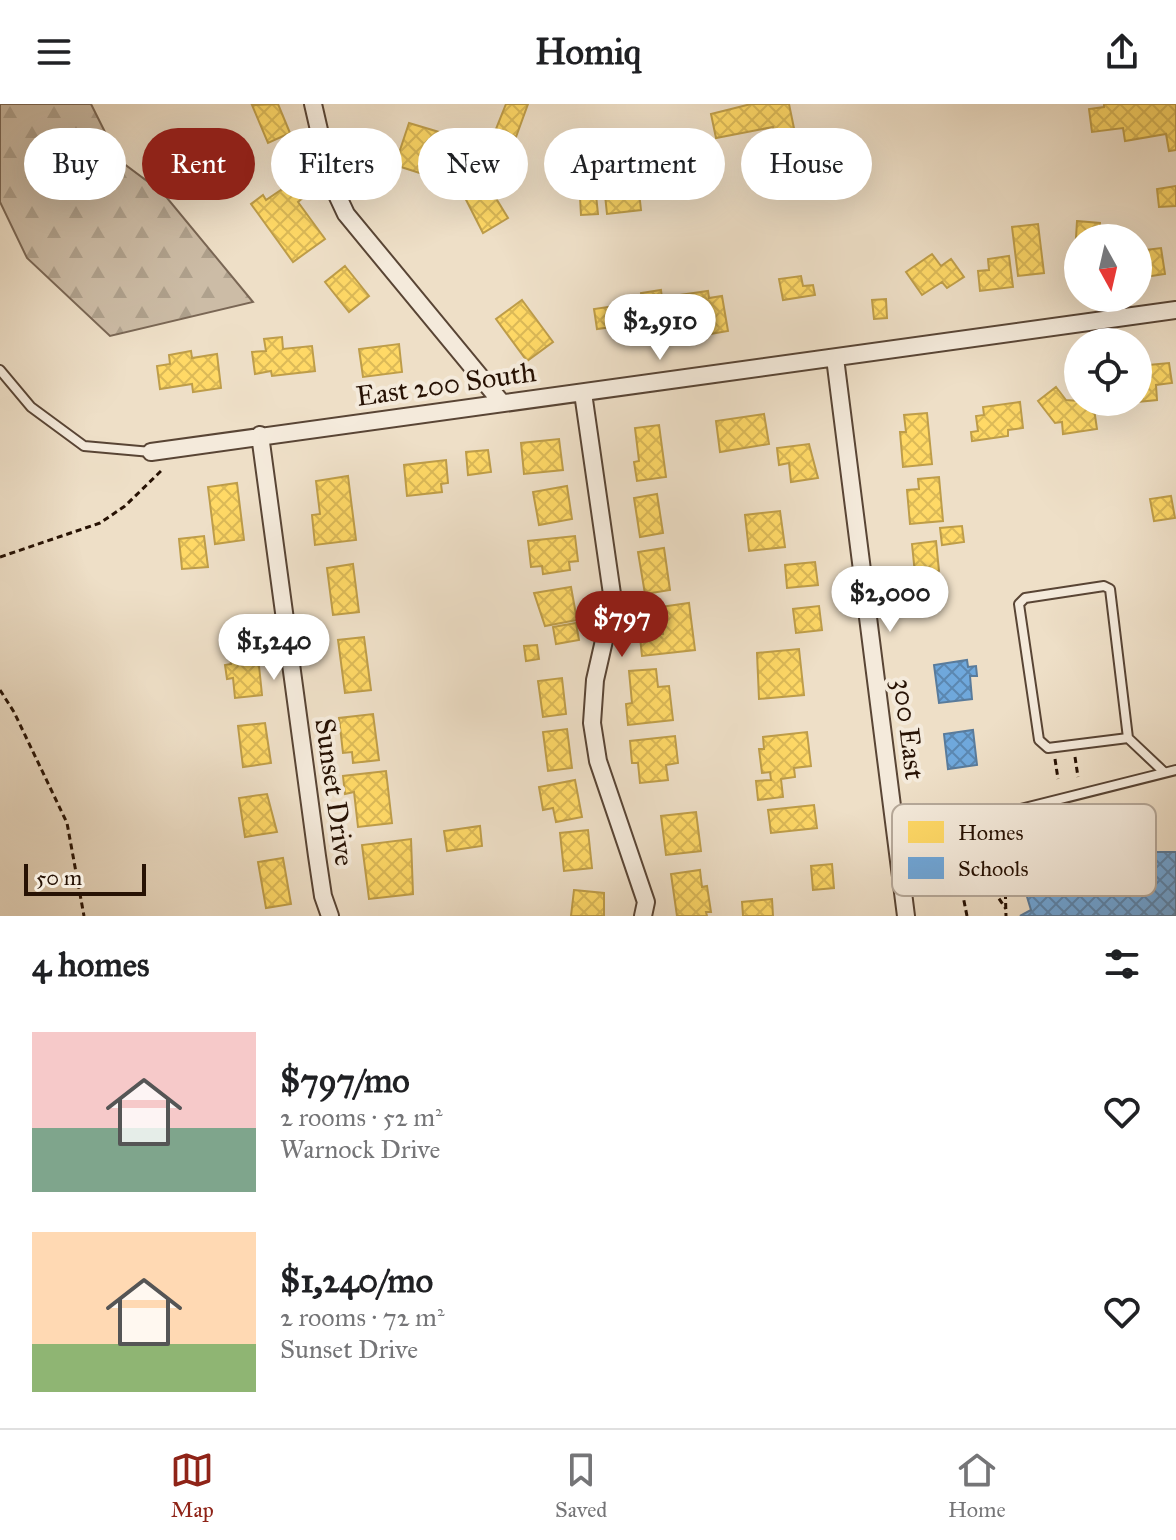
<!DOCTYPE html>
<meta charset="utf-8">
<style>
body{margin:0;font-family:"IM FELL Great Primer",serif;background:#f6f6f6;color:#202124;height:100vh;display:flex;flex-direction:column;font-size:30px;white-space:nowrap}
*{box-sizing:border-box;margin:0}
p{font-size:26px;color:#757577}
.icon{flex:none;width:44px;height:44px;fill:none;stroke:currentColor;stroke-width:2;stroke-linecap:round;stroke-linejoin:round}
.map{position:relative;height:812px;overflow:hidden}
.sheet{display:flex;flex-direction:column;background:#fff;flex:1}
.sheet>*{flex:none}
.guide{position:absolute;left:24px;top:24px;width:1128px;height:72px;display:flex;gap:16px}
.needle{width:52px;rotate:172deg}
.tools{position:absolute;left:1064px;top:120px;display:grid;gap:16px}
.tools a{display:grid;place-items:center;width:88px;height:88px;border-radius:50%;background:#fff;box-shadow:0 8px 32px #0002;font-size:40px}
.scale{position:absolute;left:24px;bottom:20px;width:122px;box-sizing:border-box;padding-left:8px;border:4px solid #271204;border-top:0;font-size:22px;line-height:28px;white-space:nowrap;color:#271204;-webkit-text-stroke:6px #f4eadb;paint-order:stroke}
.price{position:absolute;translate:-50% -68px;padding:0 18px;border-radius:28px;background:#fff;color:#222;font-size:26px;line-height:52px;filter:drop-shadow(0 2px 4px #0008)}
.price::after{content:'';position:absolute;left:50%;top:48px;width:24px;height:18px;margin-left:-12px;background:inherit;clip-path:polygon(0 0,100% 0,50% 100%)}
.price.active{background:#8f2418;color:#fff}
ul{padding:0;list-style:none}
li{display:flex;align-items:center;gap:24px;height:200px;padding:0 32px}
li span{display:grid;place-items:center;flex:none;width:224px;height:160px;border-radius:0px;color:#555}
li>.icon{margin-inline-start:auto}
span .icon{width:96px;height:96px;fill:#fffc;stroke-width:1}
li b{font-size:34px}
h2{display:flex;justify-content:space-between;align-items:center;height:96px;padding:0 32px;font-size:34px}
.chip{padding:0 28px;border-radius:36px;background:#fff;box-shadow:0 8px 32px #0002;font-size:28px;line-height:72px}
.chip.active{background:#8f2418;color:#fff}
header{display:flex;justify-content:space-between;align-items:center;height:104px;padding:0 32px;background:#fff;font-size:36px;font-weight:700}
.dock{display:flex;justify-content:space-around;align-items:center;height:112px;border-top:2px solid #e0e0e0;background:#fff;font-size:22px;color:#757577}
.dock a{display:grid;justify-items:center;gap:4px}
.dock .active{color:#8f2418}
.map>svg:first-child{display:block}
.forest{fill:url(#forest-firs);stroke:#7a6755;stroke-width:2}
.homes{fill:url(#homes-cross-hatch);stroke:#be9d49;stroke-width:2}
.schools{fill:url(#schools-cross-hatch);stroke:#597b9b;stroke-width:2}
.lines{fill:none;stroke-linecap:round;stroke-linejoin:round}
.service-casing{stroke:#594535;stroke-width:12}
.minor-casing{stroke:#594535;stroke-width:20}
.path{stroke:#271204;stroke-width:3;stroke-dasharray:6 4;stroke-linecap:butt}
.service{stroke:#f4eadb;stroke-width:8}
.minor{stroke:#f4eadb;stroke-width:16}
.labels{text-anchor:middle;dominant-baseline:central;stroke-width:8;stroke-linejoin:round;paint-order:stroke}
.street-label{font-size:28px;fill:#271204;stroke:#f4eadb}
.key{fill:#f4eadb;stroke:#b6a99a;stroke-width:2}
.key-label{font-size:22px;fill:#271204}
</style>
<header><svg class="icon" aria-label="menu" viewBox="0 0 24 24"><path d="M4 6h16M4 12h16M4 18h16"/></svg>Homiq<svg class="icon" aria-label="share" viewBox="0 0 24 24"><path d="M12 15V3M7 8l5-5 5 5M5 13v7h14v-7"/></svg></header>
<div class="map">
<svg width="1176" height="812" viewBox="0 0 1176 812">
<defs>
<pattern id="forest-firs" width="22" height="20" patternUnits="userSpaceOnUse" patternTransform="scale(2)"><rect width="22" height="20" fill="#ccbca6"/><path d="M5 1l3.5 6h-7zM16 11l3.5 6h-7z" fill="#afa18d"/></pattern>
<pattern id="homes-cross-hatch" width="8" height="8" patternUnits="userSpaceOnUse" patternTransform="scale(2)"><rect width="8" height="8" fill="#ffd966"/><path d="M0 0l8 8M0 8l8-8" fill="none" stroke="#dbb957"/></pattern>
<pattern id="schools-cross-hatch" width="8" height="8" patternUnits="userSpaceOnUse" patternTransform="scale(2)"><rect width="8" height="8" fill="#6fa8dc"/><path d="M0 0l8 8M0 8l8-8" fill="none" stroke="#5b87b0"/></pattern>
</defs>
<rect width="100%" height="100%" fill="#eedfc7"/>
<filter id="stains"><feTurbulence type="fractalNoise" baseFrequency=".0025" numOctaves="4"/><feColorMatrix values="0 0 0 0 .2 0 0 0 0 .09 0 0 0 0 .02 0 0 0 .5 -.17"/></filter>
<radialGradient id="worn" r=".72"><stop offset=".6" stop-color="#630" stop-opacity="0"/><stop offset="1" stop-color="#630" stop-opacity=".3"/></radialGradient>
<path class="forest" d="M0,0H91L119,56L163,89L253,198L110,232L27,154L0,98Z"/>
<path class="homes" d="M278,0L290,29L268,39L252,1Z
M506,0H528L516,33L496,25Z
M751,0H789L796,34L832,26L836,43L810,48L814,66L795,70L793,55L781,58L780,52L756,57L753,40L775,35L773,23L716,34L711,10Z
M1104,0H1176V46L1169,47L1166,30L1125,37L1123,24L1092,28L1089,5L1104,3Z
M409,19L439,28L430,54L437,56L432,73L395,61Z
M596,55L597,64H604V73L575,76L573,57Z
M477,67L484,77L493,71L502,85L494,91L508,114L483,129L458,80Z
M294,77L305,92L298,98L325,135L293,158L251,100L263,91L266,96Z
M1176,82V102L1159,103L1157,85Z
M639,88L641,106L607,110L605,91Z
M596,91L598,110L581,111L580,93Z
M1077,117L1100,119L1099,134H1078V167H1074Z
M1038,120L1044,169L1018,172L1012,123Z
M1161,144L1165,170L1138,174V147Z
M932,150L941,162L951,155L964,173L947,184L942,178L922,191L906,168Z
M1009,152L1013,183L980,187L978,167L989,166L988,155Z
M345,162L369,192L349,208L325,178Z
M801,172L803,182L813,181L815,191L783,196L779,175Z
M661,186L664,211L649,213L651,229L628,232L626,221L597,225L594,205L642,198L641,189Z
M708,187L709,194L722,192L728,227L687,234L679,191Z
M886,195L887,214L874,215L872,196Z
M522,196L553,238L527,257L496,215Z
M282,233L283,245L312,242L315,267L272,272L271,267L255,270L252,248L266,247L264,235Z
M399,240L402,268L363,273L359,245Z
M191,247L192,254L217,250L221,284L193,288L192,280L160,285L157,262L170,260L169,251Z
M1169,259L1172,279L1156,281L1157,296L1138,298V262Z
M1056,283L1066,296L1093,298L1097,325L1063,330L1062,318L1055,319L1038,297Z
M1020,298L1023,324L1008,326V332L972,337L971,328L978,327L976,312L984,311L983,303Z
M927,309L932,360L903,363L900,328H906L904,311Z
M764,310L769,340L720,348L716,317Z
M659,321L666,373L637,377L634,358L639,357L635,324Z
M559,335L563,366L524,370L521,339Z
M809,340L818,374L791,378L789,359L779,361L777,344Z
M488,346L491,368L468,371L466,348Z
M446,356L448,379L441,380L442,388L407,392L404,361Z
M348,372L356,436L315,441L312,411L320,410L316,377Z
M939,373L943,417L910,420L907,386L919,385L918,375Z
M237,379L244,436L215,440L208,383Z
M567,382L572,415L539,421L533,388Z
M657,390L663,429L640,433L634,394Z
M1171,392L1175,414L1154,417L1150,395Z
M780,407L785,443L749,447L745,411Z
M962,422L964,438L942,441L940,424Z
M204,432L208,463L182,465L179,435Z
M575,432L578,457L569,458L570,466L543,470L542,462L531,463L528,437Z
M936,437L939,467L915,470L912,440Z
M664,444L670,486L645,490L638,448Z
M815,458L818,481L787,484L785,461Z
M353,460L359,508L333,511L327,464Z
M571,483L577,516L545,522L534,489Z
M689,499L695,546L642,552L640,533L663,530L660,503Z
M819,502L822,526L796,529L793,505Z
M576,519L579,536L556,540L553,523Z
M364,533L371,586L345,589L338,536Z
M537,541L539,555L526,557L524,542Z
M257,542L262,591L235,594L233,574L227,575L225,561L231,560L229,545Z
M799,545L804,591L759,595L757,549Z
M656,565L658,583L669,582L673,616L628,621L626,600L632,599L629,567Z
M562,574L566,610L543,613L538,577Z
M373,610L379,656L353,659L352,648L343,649L339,614Z
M265,619L271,659L243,663L238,622Z
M567,625L572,664L548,667L543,628Z
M807,628L811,662L794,664L795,673L781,675L783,693L758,696L756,677L771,676L770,668L762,669L759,645H764L763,633Z
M675,632L678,659L666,661L668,676L640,679L638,659H632L630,637Z
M386,667L392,719L358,723L354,688L345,690L343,672Z
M575,676L582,713L556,718L553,704L543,706L539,683Z
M267,690L277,728L245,733L239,694Z
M814,701L817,724L771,729L768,706Z
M696,708L701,747L666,751L661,712Z
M480,722L482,742L447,747L444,727Z
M588,726L592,764L564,767L560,729Z
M411,735L413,790L369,795L362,741Z
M283,754L291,800L266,804L258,758Z
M832,760L834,784L813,786L811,762Z
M700,766L702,783L707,782L711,808H706L707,812H677L671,770Z
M574,786L604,789V812H571Z
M772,795L773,812H743L742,798Z"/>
<path class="schools" d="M967,556L968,563L976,562L977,572H970L972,595L939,599L934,561Z
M973,626L977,661L948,665L944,630Z
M1110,700L1113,717L1136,715L1142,753L1153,752L1154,748H1176V812H1020L1031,806L1012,743L1062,725L1067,748L1093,741L1084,702Z"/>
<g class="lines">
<g class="service-casing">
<path id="service" d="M0,266L31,303L84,342L151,348
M1128,634L1048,644L1039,636L1019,500L1025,494L1104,482L1110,485L1128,634L1164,668
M965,719L1176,666"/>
</g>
<g class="minor-casing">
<path id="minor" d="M313,0L331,78L346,110L502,299
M835,254L906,812
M583,289L613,497L595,576L592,619L598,657L646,798L643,812
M260,331L317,752L323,792L330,812
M151,348L1176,206"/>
</g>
<path class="path" d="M0,453L100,419L125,402L161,367
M0,586L14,608L67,719L84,812
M1075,653L1078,673
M1055,655L1058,675
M1004,739L1006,812
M967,812L959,772L970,763L979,765L1006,805"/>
<use href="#service" class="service"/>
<use href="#minor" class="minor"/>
</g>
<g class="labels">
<g class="street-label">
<text transform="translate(446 280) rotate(-8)">East 200 South</text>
<text transform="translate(909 625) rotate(83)">300 East</text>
<text transform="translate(335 688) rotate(82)">Sunset Drive</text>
</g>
</g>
<rect x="892" y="700" width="264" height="92" rx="12" class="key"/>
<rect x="908" y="717" width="36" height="22" fill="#ffd966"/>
<rect x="908" y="753" width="36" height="22" fill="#6fa8dc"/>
<g class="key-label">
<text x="958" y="736">Homes</text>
<text x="958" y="772">Schools</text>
</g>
<rect width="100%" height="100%" filter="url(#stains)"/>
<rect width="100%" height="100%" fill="url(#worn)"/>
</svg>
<div class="tools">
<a><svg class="needle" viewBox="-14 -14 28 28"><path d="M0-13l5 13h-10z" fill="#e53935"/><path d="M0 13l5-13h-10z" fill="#757577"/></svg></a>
<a><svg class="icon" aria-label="locate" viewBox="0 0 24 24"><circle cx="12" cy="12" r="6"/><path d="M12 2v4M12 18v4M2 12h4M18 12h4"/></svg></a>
</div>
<div class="scale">50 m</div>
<b class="price" style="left:660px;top:258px">$2,910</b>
<b class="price" style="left:890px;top:530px">$2,000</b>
<b class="price active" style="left:622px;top:555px">$797</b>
<b class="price" style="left:274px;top:578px">$1,240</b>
<div class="guide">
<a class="chip">Buy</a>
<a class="chip active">Rent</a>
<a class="chip">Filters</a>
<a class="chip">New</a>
<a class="chip">Apartment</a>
<a class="chip">House</a>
</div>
</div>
<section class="sheet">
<h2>4 homes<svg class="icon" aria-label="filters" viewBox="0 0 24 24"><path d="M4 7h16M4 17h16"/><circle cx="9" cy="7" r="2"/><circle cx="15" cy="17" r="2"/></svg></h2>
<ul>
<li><span style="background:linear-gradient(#f6c9c9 60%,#7fa58c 0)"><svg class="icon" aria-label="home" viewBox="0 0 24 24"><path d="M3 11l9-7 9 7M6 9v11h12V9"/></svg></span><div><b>$797/mo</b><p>2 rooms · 52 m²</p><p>Warnock Drive</p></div><svg class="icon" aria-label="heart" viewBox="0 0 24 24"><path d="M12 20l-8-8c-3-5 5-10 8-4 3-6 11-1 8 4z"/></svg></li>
<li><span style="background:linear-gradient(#ffd9b3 70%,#8fb573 0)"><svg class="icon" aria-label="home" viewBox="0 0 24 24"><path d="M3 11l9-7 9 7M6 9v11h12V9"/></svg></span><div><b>$1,240/mo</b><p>2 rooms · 72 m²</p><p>Sunset Drive</p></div><svg class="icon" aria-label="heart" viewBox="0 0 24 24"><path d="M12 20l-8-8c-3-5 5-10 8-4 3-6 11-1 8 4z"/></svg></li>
</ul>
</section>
<nav class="dock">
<a class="active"><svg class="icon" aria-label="map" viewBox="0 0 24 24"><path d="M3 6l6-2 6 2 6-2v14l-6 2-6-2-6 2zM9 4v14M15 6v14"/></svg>Map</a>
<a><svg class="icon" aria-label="saved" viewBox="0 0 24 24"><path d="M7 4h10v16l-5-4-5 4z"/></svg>Saved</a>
<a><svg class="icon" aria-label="home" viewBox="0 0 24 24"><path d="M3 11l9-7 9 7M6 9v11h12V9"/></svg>Home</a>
</nav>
